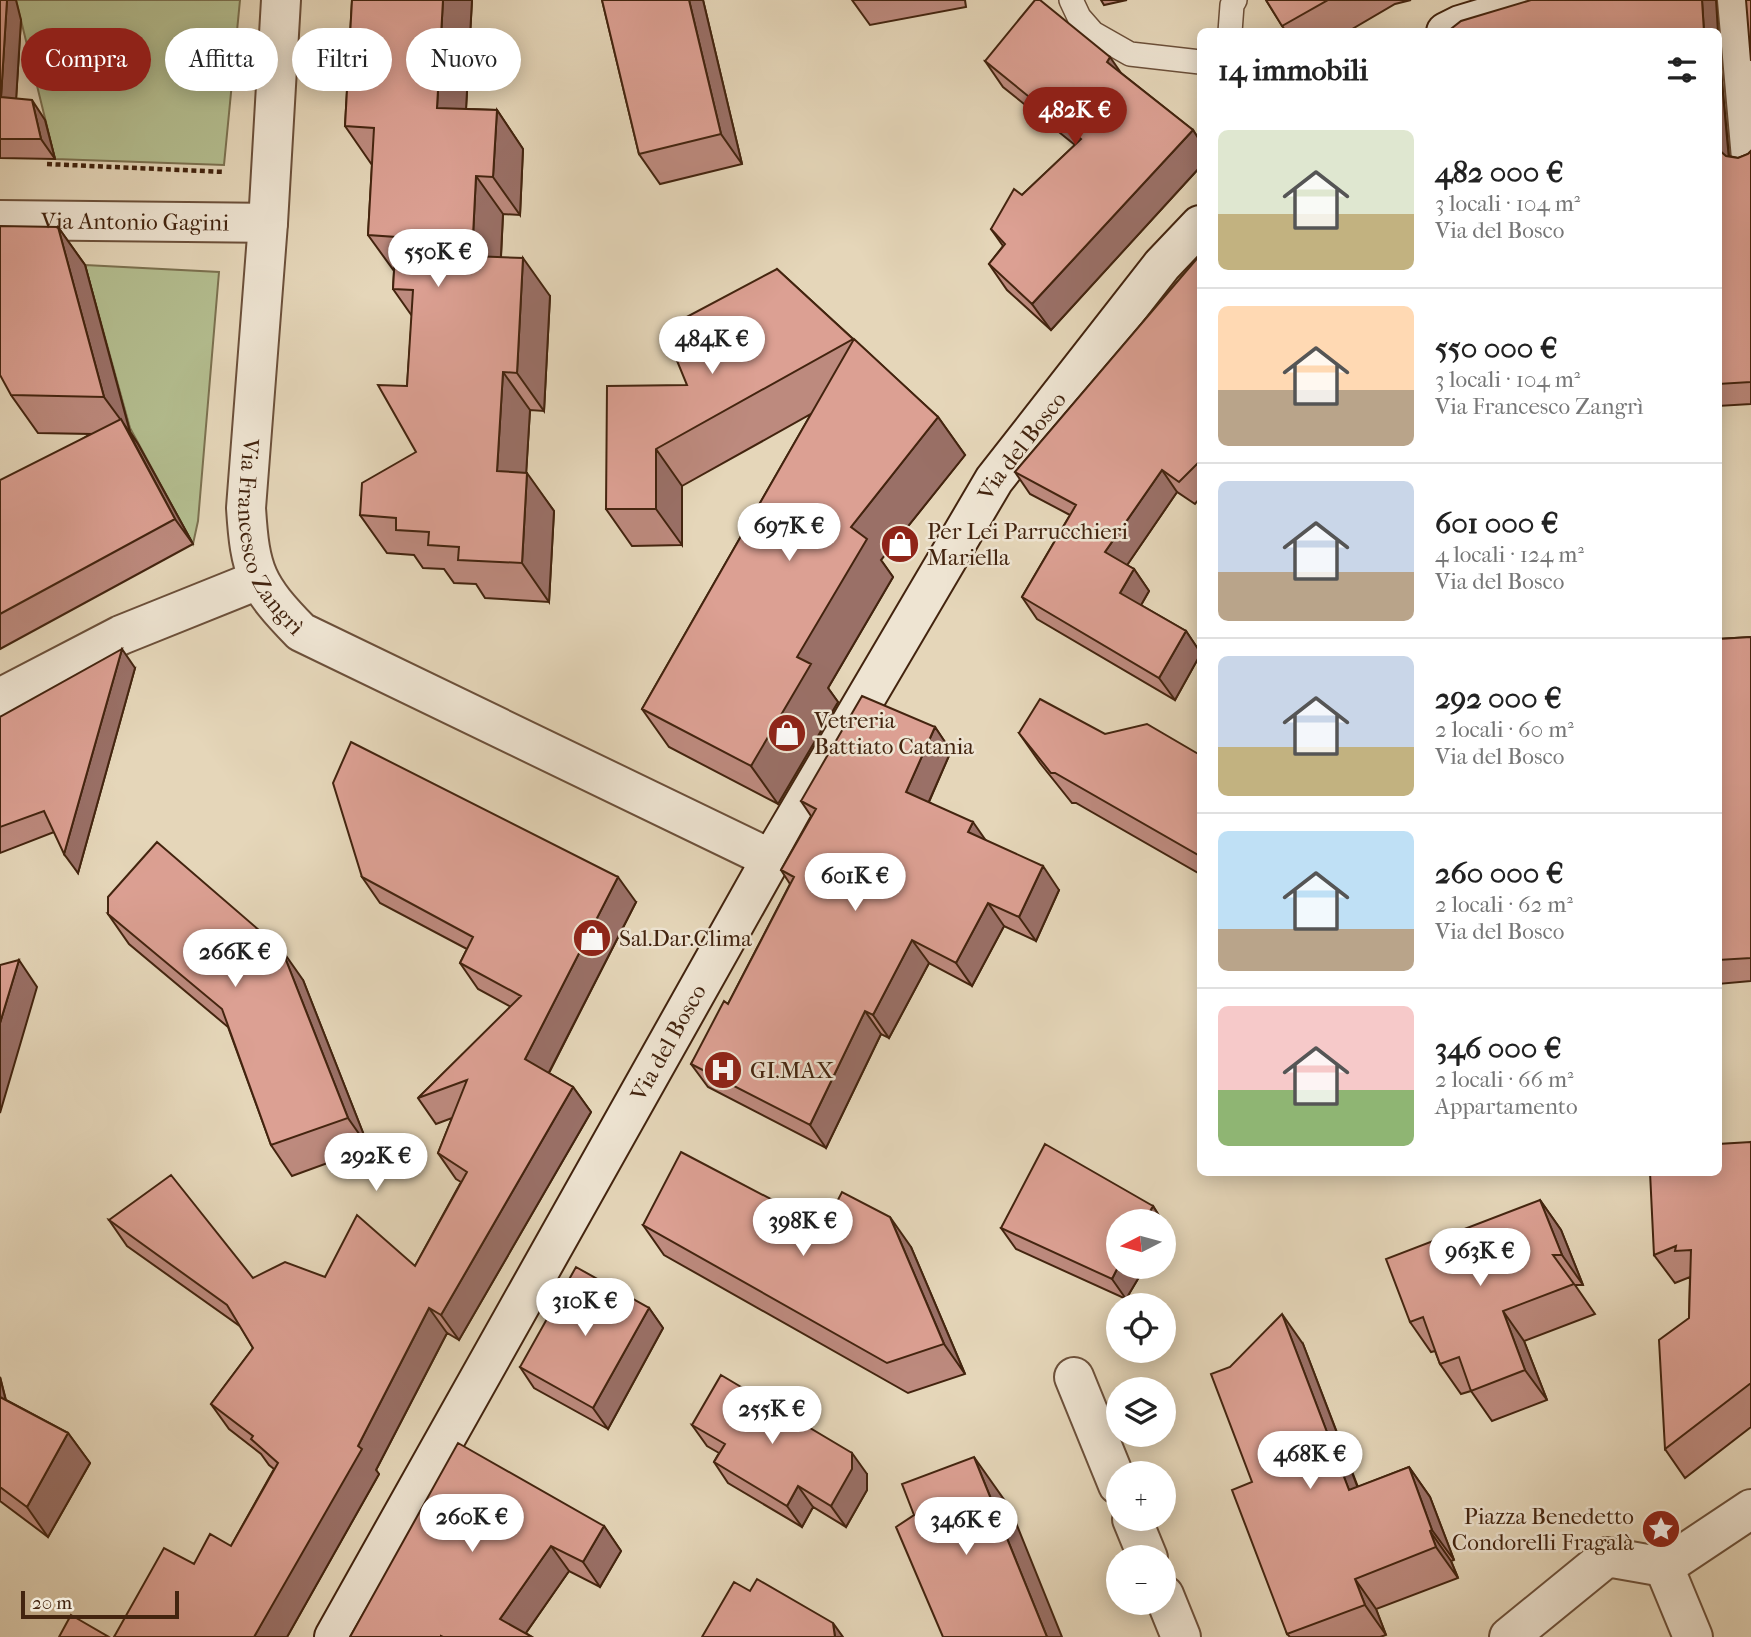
<!DOCTYPE html>
<html lang="it">
<meta charset="utf-8">
<style>
body{margin:0;font-family:"IM FELL French Canon",serif;background:#f2f2f2;color:#222;height:100vh;display:flex;flex-direction:column;font-size:26px;white-space:nowrap}
*{box-sizing:border-box;margin:0}
p{font-size:23px;color:#767676}
.icon{flex:none;width:38px;height:38px;fill:none;stroke:currentColor;stroke-width:2;stroke-linecap:round;stroke-linejoin:round}
.map{position:relative;flex:1;overflow:hidden}
.panel{position:absolute;left:1197px;top:28px;width:525px;height:1148px;display:flex;flex-direction:column;background:#fff;border-radius:10px;box-shadow:0 4px 18px #0003}
.panel>*{flex:none}
.top-card{position:absolute;left:21px;top:28px;width:665px;height:63px;display:flex;gap:14px}
.needle{width:46px;rotate:264deg}
.tools{position:absolute;left:1106px;top:1209px;display:grid;gap:14px}
.tools a{display:grid;place-items:center;width:70px;height:70px;border-radius:50%;background:#fff;box-shadow:0 4px 18px #0003;font-size:35px}
.scale{position:absolute;left:21px;bottom:18px;width:158px;box-sizing:border-box;padding-left:7px;border:4px solid #43240f;border-top:0;font-size:19px;line-height:24px;white-space:nowrap;color:#43240f;-webkit-text-stroke:5px #eee4d2;paint-order:stroke}
.price{position:absolute;translate:-50% -60px;padding:0 16px;border-radius:24px;background:#fff;color:#222;font-size:23px;line-height:46px;filter:drop-shadow(0 2px 4px #0008)}
.price::after{content:'';position:absolute;left:50%;top:42px;width:21px;height:16px;margin-left:-10px;background:inherit;clip-path:polygon(0 0,100% 0,50% 100%)}
.price.active{background:#8f2418;color:#fff}
ul{padding:0;list-style:none}
li{display:flex;align-items:center;gap:21px;height:175px;padding:0 21px}
li+li{border-top:2px solid #e0e0e0}
li span{display:grid;place-items:center;flex:none;width:196px;height:140px;border-radius:10px;color:#555}
li>.icon{margin-inline-start:auto}
span .icon{width:84px;height:84px;fill:#fffc;stroke-width:1}
li b{font-size:30px}
h2{display:flex;justify-content:space-between;align-items:center;height:84px;padding:0 21px;font-size:30px}
.tag{padding:0 24px;border-radius:32px;background:#fff;box-shadow:0 4px 18px #0003;font-size:24px;line-height:63px}
.tag.active{background:#8f2418;color:#fff}
.map>svg:first-child{display:block}
.green{fill:#b4be90;stroke:#7c7150;stroke-width:2}
.lines{fill:none;stroke-linecap:round;stroke-linejoin:round}
.lane-casing{stroke:#6c503a;stroke-width:26}
.street-casing{stroke:#6c503a;stroke-width:42}
.secondary-casing{stroke:#43240f;stroke-width:42}
.path{stroke:#43240f;stroke-width:4.5;stroke-dasharray:5 3.5;stroke-linecap:butt}
.lane{stroke:#eee4d2;stroke-width:23}
.street{stroke:#eee4d2;stroke-width:38}
.secondary{stroke:#eee4d2;stroke-width:38}
.wall{fill:#bd8a7e;stroke:#43240f;stroke-width:2}
.shaded-wall{fill:#9a7067;stroke:#43240f;stroke-width:2}
.building{fill:#dca093;stroke:#43240f;stroke-width:2}
.labels{text-anchor:middle;dominant-baseline:central;stroke-width:5;stroke-linejoin:round;paint-order:stroke}
.street-label{font-size:23px;fill:#43240f;stroke:#eee4d2}
.poi-label{font-size:23px;fill:#43240f;stroke:#eee4d2;text-anchor:start}
</style>
<div class="map">
<svg width="1751" height="1637" viewBox="0 0 1751 1637">
<rect width="100%" height="100%" fill="#e5d6b9"/>
<filter id="stains"><feTurbulence type="fractalNoise" baseFrequency=".00286" numOctaves="4"/><feColorMatrix values="0 0 0 0 .2 0 0 0 0 .09 0 0 0 0 .02 0 0 0 .5 -.17"/></filter>
<radialGradient id="worn" r=".72"><stop offset=".6" stop-color="#630" stop-opacity="0"/><stop offset="1" stop-color="#630" stop-opacity=".3"/></radialGradient>
<path class="green" d="M16,0H240L224,165L55,159Z
M85,265L219,272L198,521L193,544L130,428Z"/>
<g class="lines">
<g class="lane-casing">
<path id="lane" d="M1071,0L1079,17L1093,33L1130,54L1200,62
M1230,32L1232,5L1235,0"/>
</g>
<g class="street-casing">
<g id="street">
<path id="s1" d="M281,0L268,223L246,508C250,572 256,586 301,632L771,859"/>
<path d="M1737,0L1751,158"/>
<path id="s2" d="M0,220L268,223"/>
<path d="M0,698L121,635L258,580"/>
<path d="M1074,1377L1118,1485"/>
<path d="M1132,1519L1148,1558"/>
<path d="M1164,1595L1181,1637"/>
<path d="M1509,1637L1607,1557L1664,1567"/>
<path d="M1693,1637L1664,1567L1751,1509"/>
</g>
</g>
<g class="secondary-casing">
<g id="secondary">
<path d="M1446,32L1460,25L1543,0"/>
<path id="s3" d="M334,1637L771,859L994,480L1162,265L1200,225"/>
</g>
</g>
<path class="path" d="M47,164L225,172"/>
<use href="#lane" class="lane"/>
<use href="#street" class="street"/>
<use href="#secondary" class="secondary"/>
</g>
<path class="wall" d="M0,0L21,20L16,99L45,120L55,159L0,158Z
M352,0H472L466,109L497,110L523,149L520,215L503,214L501,257L550,296L544,411L530,410L526,473L554,511L549,602L485,598L476,584L454,583L444,569L423,568L414,555L387,553L360,515L416,452L407,386L412,316L393,289L394,271L368,235L372,165L345,126Z
M602,0H703L742,164L660,184L639,154Z
M852,0H965L966,7L870,25Z
M1101,0H1127L1104,5Z
M1266,0H1411L1395,4L1347,32H1286Z
M1718,39L1729,156L1738,158L1748,154L1751,151V404L1718,406Z
M985,61L1121,73L1193,130L1200,141V167L1051,330L1007,290L989,264L1003,246L991,229L1022,195L1075,145L1003,87Z
M58,227L85,265L130,432L138,444L193,544L0,649V493L90,434L38,433L11,395Z
M1200,255V498L1195,504L1177,492L1127,565L1134,569L1149,591L1141,605L1186,631L1200,652V655L1175,700L1037,619L1022,597L1070,515L1030,494L1015,472Z
M777,269L938,417L965,455L881,560L893,577L828,688L838,702L778,804L669,747L642,709L811,414L682,486V545L632,546L606,509Z
M1751,637V981L1718,984V639Z
M135,668L78,873L54,832L0,853V717Z
M935,727L951,751L929,802L1059,890L1036,941L1004,926L972,986L929,963L889,1038L881,1034L826,1148L708,1087L691,1064L728,1004L790,884L781,870L811,816L801,801Z
M1019,733L1105,734L1200,755V874L1076,803H1072L1040,763Z
M362,877L636,902L549,1073L573,1087L591,1112L459,1340L447,1333L376,1470L379,1474L287,1637H114L194,1564L231,1546L274,1469L269,1465L261,1454L229,1429L211,1404L253,1348L241,1327L127,1246L109,1220L253,1278L325,1277L415,1266L461,1182L456,1179L438,1153L452,1118L436,1124L418,1098L511,1007L478,989L460,963L467,949L380,903Z
M108,914L303,980L369,1148L292,1176L271,1145L228,1027L129,944Z
M1751,1142V1427L1685,1478L1665,1449L1689,1318L1690,1277L1675,1283L1654,1255Z
M1540,1200L1561,1230L1583,1285H1575L1595,1314L1524,1341L1547,1400L1492,1421L1471,1391L1461,1394L1440,1364L1435,1351L1431,1352L1410,1322Z
M1153,1206L1163,1222H1118V1267H1145L1126,1299L1016,1249L1001,1228Z
M643,1225L824,1227L911,1247L965,1374L908,1393L664,1255Z
M649,1308L663,1328L608,1429L534,1388L520,1367Z
M1303,1344L1358,1487L1409,1467L1430,1497L1454,1560L1451,1561L1458,1578L1376,1609L1386,1635L1380,1637H1290L1287,1634L1252,1482Z
M0,1377L6,1400L68,1433L90,1463L48,1537L0,1501Z
M692,1425L867,1474V1490L846,1527L813,1507L802,1527L728,1483L714,1462L719,1453L707,1446Z
M604,1526L621,1551L600,1587L569,1571L526,1633L532,1637H350L374,1595Z"/>
<path class="shaded-wall" d="M7,0H16L21,20L15,117L1,97Z
M443,0H472L464,146L437,108Z
M689,0H703L742,164L721,134Z
M1702,0H1716L1718,32H1704Z
M1718,39L1729,160L1718,150Z
M1110,57L1128,83L1107,62Z
M32,100L45,120L55,159L41,139Z
M497,110L523,149L520,215L493,177Z
M1193,130L1200,141V167L1051,330L1032,304Z
M476,176L503,214L499,294L472,256Z
M58,227L85,265L130,432L138,444L193,544L175,519L126,427L104,397Z
M523,258L550,296L544,411L517,373Z
M503,372L530,410L524,509L497,471Z
M938,417L965,455L881,560L893,577L828,688L838,702L778,804L751,766L851,527Z
M656,449L682,486V545L656,509Z
M1162,470L1177,492L1121,574L1105,552Z
M527,473L554,511L549,602L522,563Z
M1134,569L1149,591L1136,614L1120,593Z
M1186,631L1200,652V655L1175,700L1159,678Z
M122,649L135,668L78,873L64,854Z
M935,727L951,751L923,815L906,792Z
M973,822L989,845L968,832Z
M1043,866L1059,890L1036,941L1019,917Z
M618,877L636,902L543,1084L525,1059Z
M988,903L1004,926L972,986L956,963Z
M912,940L929,963L889,1038L873,1015Z
M282,950L303,980L369,1148L348,1118Z
M19,960L37,987L0,1113V1023Z
M865,1011L881,1034L826,1148L810,1125Z
M573,1087L591,1112L459,1340L441,1315Z
M1540,1200L1561,1230L1583,1285L1562,1255Z
M1153,1206L1163,1222H1144Z
M890,1217L911,1247L965,1374L944,1344Z
M1164,1222L1167,1227L1164,1233Z
M1118,1267H1145L1126,1299L1112,1279Z
M429,1308L447,1333L376,1470L379,1474L287,1637H254L358,1446Z
M649,1308L663,1328L608,1429L593,1408Z
M1503,1311L1524,1341L1547,1400L1525,1370Z
M1282,1314L1303,1344L1370,1520L1349,1490Z
M0,1377L11,1422L0,1407Z
M68,1433L90,1463L48,1537L27,1507Z
M852,1453L867,1474V1490L846,1527L831,1506Z
M974,1457L1010,1508L1062,1637H1047Z
M1409,1467L1430,1497L1454,1560L1432,1530Z
M798,1486L813,1507L802,1527L787,1506Z
M604,1526L621,1551L600,1587L583,1562Z
M1430,1531L1451,1561L1458,1578L1436,1547Z
M551,1546L569,1571L523,1637L500,1619Z
M1355,1579L1376,1609L1386,1635L1365,1605Z
M833,1623L843,1637H835Z"/>
<path class="building" d="M0,0H7L1,97L32,100L41,139H0Z
M352,0H443L437,108L497,110L493,177L476,176L472,256L523,258L517,373L503,372L497,471L527,473L522,563L458,560L459,547L428,545L429,532L396,530V518L360,515L362,483L416,452L378,385L407,386L413,290L393,289L396,237L368,235L374,128L345,126Z
M602,0H689L721,134L639,154Z
M1035,0H1040L1110,57L1107,62L1193,130L1032,304L989,264L1005,244L991,229L1014,189L1022,195L1081,139L985,61Z
M1266,0H1328L1282,26Z
M1531,0H1702L1704,32H1447L1461,21Z
M1746,0H1751V61Z
M1718,149L1726,156L1738,158L1748,154L1751,151V382L1718,384Z
M0,226L58,227L104,397L11,395L0,375Z
M1200,255V461L1179,482L1162,470L1105,552L1134,569L1120,593L1186,631L1159,678L1022,597L1076,505L1015,472Z
M777,269L853,339L656,449V509H606L607,386L687,385L664,329Z
M854,339L938,417L851,527L867,539L797,657L811,664L751,766L642,709Z
M121,419L175,519L0,614V480Z
M1751,637V958L1718,960V639Z
M122,649L64,854L44,811L0,827V717Z
M862,696L935,727L906,792L973,822L968,832L1043,866L1019,917L988,903L956,963L912,940L873,1015L865,1011L810,1125L691,1064L724,1001L728,1004L794,877L781,870L816,809L801,801Z
M1040,699L1105,734L1147,724L1200,755V856L1055,773H1051L1019,733Z
M351,742L618,877L525,1059L573,1087L441,1315L429,1308L358,1446L362,1449L254,1637H114L164,1548L194,1564L210,1534L231,1546L278,1463L251,1439L253,1436L211,1404L253,1348L227,1305L109,1220L171,1175L253,1278L285,1262L325,1277L357,1215L415,1266L467,1172L438,1153L467,1080L418,1098L521,996L460,963L473,937L362,877L333,783Z
M157,842L282,950L348,1118L271,1145L222,1009L108,914V897Z
M19,960L0,1023V965Z
M1751,1142V1383L1665,1449L1659,1340L1689,1318L1691,1250L1675,1251L1676,1246L1654,1255L1650,1172H1718V1144Z
M1045,1144L1153,1206L1144,1222H1118V1267L1112,1279L1001,1228Z
M681,1152L824,1227L842,1192L890,1217L944,1344L887,1363L643,1225Z
M1540,1200L1562,1255H1553L1574,1284L1503,1311L1525,1370L1471,1391L1459,1357L1440,1364L1423,1317L1410,1322L1386,1259Z
M576,1267L649,1308L593,1408L520,1367Z
M1282,1314L1349,1490L1409,1467L1432,1530L1430,1531L1436,1547L1355,1579L1365,1605L1287,1634L1232,1490L1252,1482L1211,1374L1230,1367Z
M721,1375L852,1453V1469L831,1506L798,1486L787,1506L714,1462L725,1444L692,1425Z
M0,1397L68,1433L27,1507L0,1487Z
M458,1443L604,1526L583,1562L551,1546L500,1619L532,1637H443L441,1636V1637H350Z
M974,1457L1047,1637H943L896,1527L914,1515L902,1484Z
M757,1579L833,1623L835,1637H702L734,1582L750,1591Z
M71,1615L109,1637H59Z"/>
<defs>
<g id="shop-disc" transform="scale(2.0125)"><circle r="9.5" fill="#8f2418" stroke="#eee4d2"/><path d="M-5-2.5h2.3a2.7 3.5 0 0 1 5.4 0H5L5.5 6h-11ZM-1.5-2.5h3a1.5 2.3 0 0 0-3 0Z" fill="#fff"/></g>
<g id="hospital-disc" transform="scale(2.0125)"><circle r="9.5" fill="#8f2418" stroke="#eee4d2"/><path d="M-5-5h3v3.5h4V-5h3V5h-3V1.5h-4V5h-3Z" fill="#fff"/></g>
<g id="sight-disc" transform="scale(2.0125)"><circle r="9.5" fill="#8f2418" stroke="#eee4d2"/><path d="M0-6L1.8-2.2L6-1.7L2.9 1.2L3.7 5.4L0 3.3L-3.7 5.4L-2.9 1.2L-6-1.7L-1.8-2.2Z" fill="#fff"/></g>
</defs>
<g fill-rule="evenodd">
<use href="#shop-disc" x="900" y="544"/>
<use href="#shop-disc" x="787" y="733"/>
<use href="#shop-disc" x="592" y="938"/>
<use href="#hospital-disc" x="723" y="1070"/>
<use href="#sight-disc" x="1661" y="1529"/>
</g>
<g class="labels">
<g class="street-label">
<text stroke="none"><textPath href="#s2" startOffset="135">Via Antonio Gagini</textPath></text>
<text stroke="none"><textPath href="#s3" startOffset="1376">Via del Bosco</textPath></text>
<text stroke="none"><textPath href="#s1" startOffset="544">Via Francesco Zangrì</textPath></text>
<text stroke="none"><textPath href="#s3" startOffset="682">Via del Bosco</textPath></text>
</g>
<g class="poi-label">
<text x="927" y="531">Per Lei Parrucchieri<tspan x="927" dy="26">Mariella</tspan></text>
<text x="814" y="720">Vetreria<tspan x="814" dy="26">Battiato Catania</tspan></text>
<text x="619" y="938">Sal.Dar.Clima</text>
<text x="750" y="1070">GI.MAX</text>
<text x="1634" y="1516" text-anchor="end">Piazza Benedetto<tspan x="1634" dy="26">Condorelli Fragalà</tspan></text>
</g>
</g>
<rect width="100%" height="100%" filter="url(#stains)"/>
<rect width="100%" height="100%" fill="url(#worn)"/>
</svg>
<div class="tools">
<a><svg class="needle" viewBox="-14 -14 28 28"><path d="M0-13l5 13h-10z" fill="#e53935"/><path d="M0 13l5-13h-10z" fill="#767676"/></svg></a>
<a><svg class="icon" aria-label="locate" viewBox="0 0 24 24"><circle cx="12" cy="12" r="6"/><path d="M12 2v4M12 18v4M2 12h4M18 12h4"/></svg></a>
<a><svg class="icon" aria-label="layers" viewBox="0 0 24 24"><path d="M12 4l9 5-9 5-9-5zM3 14l9 5 9-5"/></svg></a>
<a>+</a>
<a>−</a>
</div>
<div class="scale">20 m</div>
<b class="price active" style="left:1075px;top:147px">482K €</b>
<b class="price" style="left:438px;top:289px">550K €</b>
<b class="price" style="left:712px;top:376px">484K €</b>
<b class="price" style="left:789px;top:563px">697K €</b>
<b class="price" style="left:855px;top:913px">601K €</b>
<b class="price" style="left:235px;top:989px">266K €</b>
<b class="price" style="left:376px;top:1193px">292K €</b>
<b class="price" style="left:803px;top:1258px">398K €</b>
<b class="price" style="left:1480px;top:1288px">963K €</b>
<b class="price" style="left:585px;top:1338px">310K €</b>
<b class="price" style="left:772px;top:1446px">255K €</b>
<b class="price" style="left:1310px;top:1491px">468K €</b>
<b class="price" style="left:472px;top:1554px">260K €</b>
<b class="price" style="left:966px;top:1557px">346K €</b>
<div class="top-card">
<a class="tag active">Compra</a>
<a class="tag">Affitta</a>
<a class="tag">Filtri</a>
<a class="tag">Nuovo</a>
</div>
<section class="panel">
<h2>14 immobili<svg class="icon" aria-label="filters" viewBox="0 0 24 24"><path d="M4 7h16M4 17h16"/><circle cx="9" cy="7" r="2"/><circle cx="15" cy="17" r="2"/></svg></h2>
<ul>
<li><span style="background:linear-gradient(#dfe7d0 60%,#c2b280 0)"><svg class="icon" aria-label="home" viewBox="0 0 24 24"><path d="M3 11l9-7 9 7M6 9v11h12V9"/></svg></span><div><b>482 000 €</b><p>3 locali · 104 m²</p><p>Via del Bosco</p></div></li>
<li><span style="background:linear-gradient(#ffd9b3 60%,#b9a48a 0)"><svg class="icon" aria-label="home" viewBox="0 0 24 24"><path d="M3 11l9-7 9 7M6 9v11h12V9"/></svg></span><div><b>550 000 €</b><p>3 locali · 104 m²</p><p>Via Francesco Zangrì</p></div></li>
<li><span style="background:linear-gradient(#c9d6e8 65%,#b9a48a 0)"><svg class="icon" aria-label="home" viewBox="0 0 24 24"><path d="M3 11l9-7 9 7M6 9v11h12V9"/></svg></span><div><b>601 000 €</b><p>4 locali · 124 m²</p><p>Via del Bosco</p></div></li>
<li><span style="background:linear-gradient(#c9d6e8 65%,#c2b280 0)"><svg class="icon" aria-label="home" viewBox="0 0 24 24"><path d="M3 11l9-7 9 7M6 9v11h12V9"/></svg></span><div><b>292 000 €</b><p>2 locali · 60 m²</p><p>Via del Bosco</p></div></li>
<li><span style="background:linear-gradient(#bfe0f5 70%,#b9a48a 0)"><svg class="icon" aria-label="home" viewBox="0 0 24 24"><path d="M3 11l9-7 9 7M6 9v11h12V9"/></svg></span><div><b>260 000 €</b><p>2 locali · 62 m²</p><p>Via del Bosco</p></div></li>
<li><span style="background:linear-gradient(#f6c9c9 60%,#8fb573 0)"><svg class="icon" aria-label="home" viewBox="0 0 24 24"><path d="M3 11l9-7 9 7M6 9v11h12V9"/></svg></span><div><b>346 000 €</b><p>2 locali · 66 m²</p><p>Appartamento</p></div></li>
</ul>
</section>
</div>
